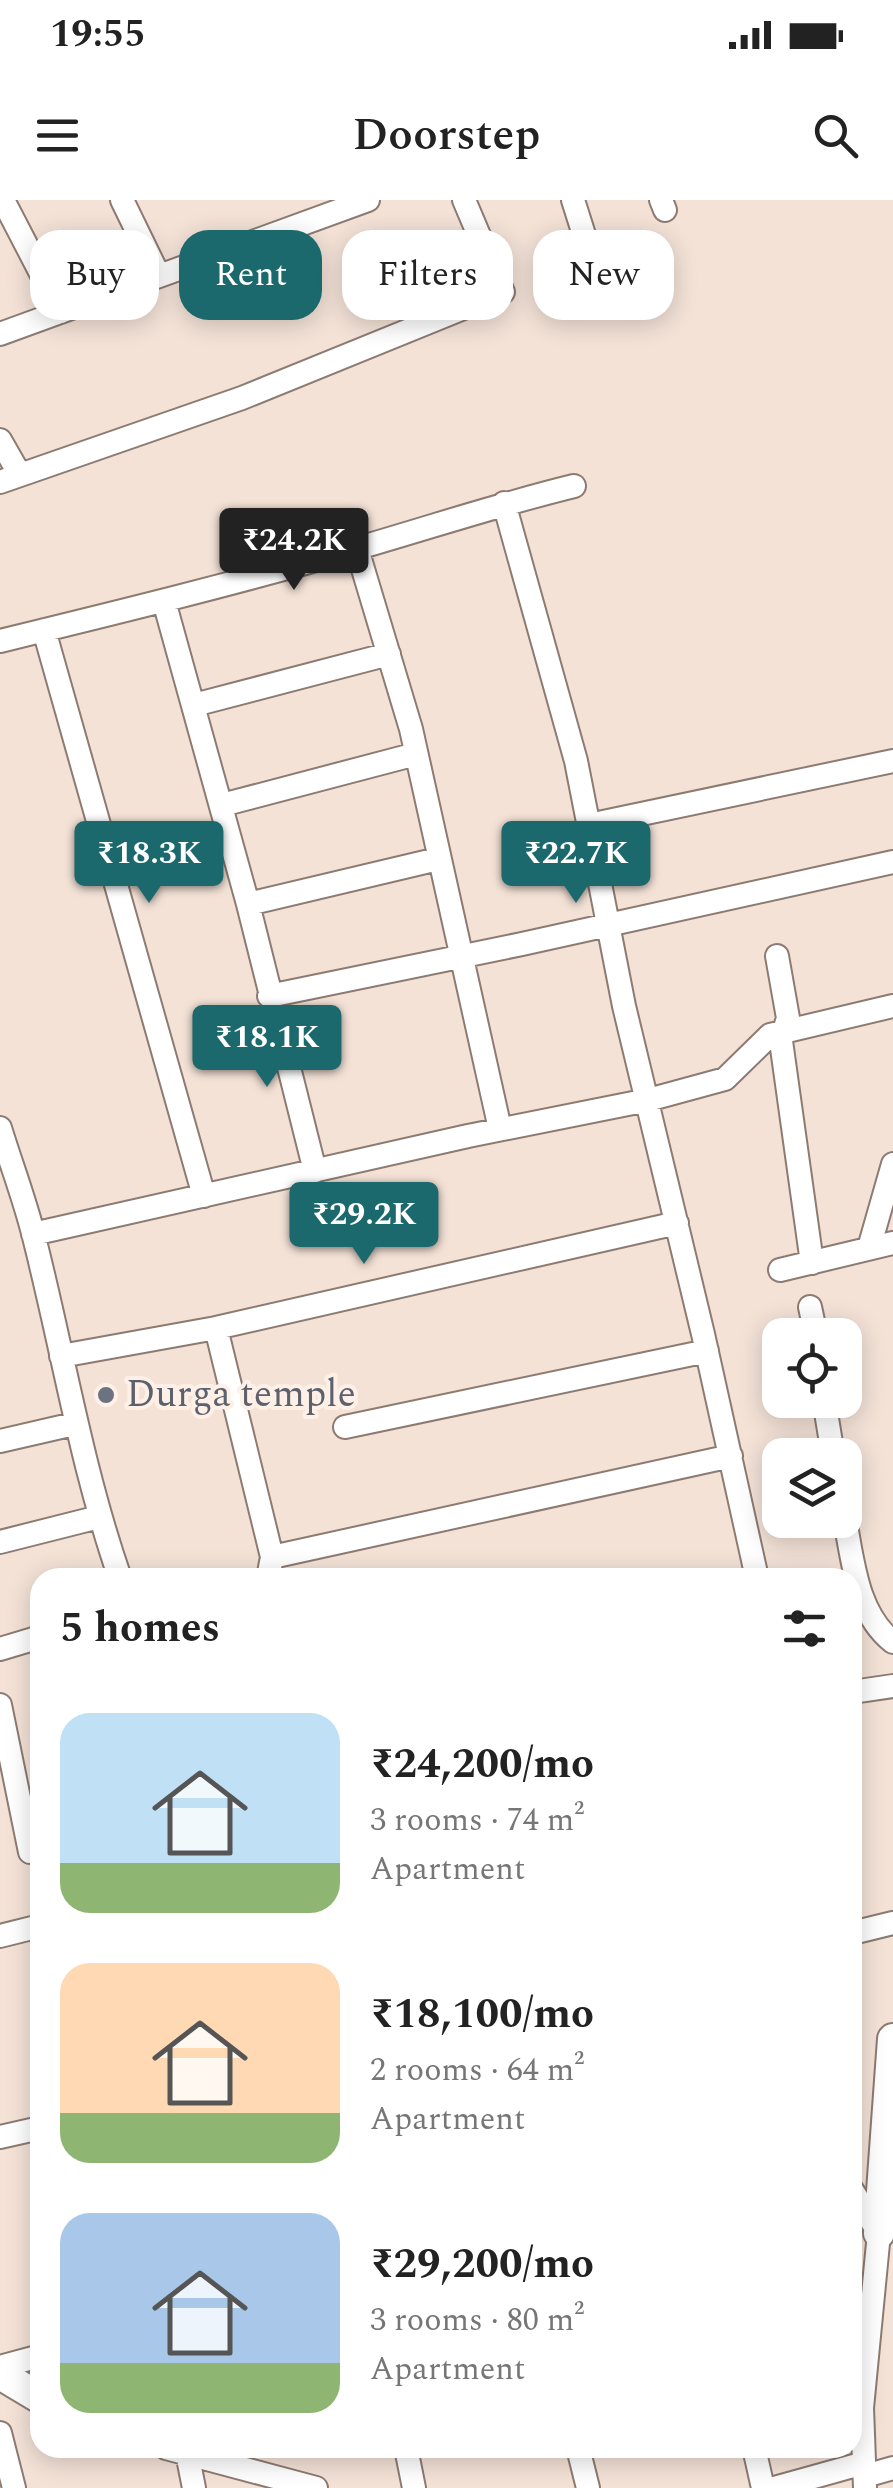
<!DOCTYPE html>
<meta charset="utf-8">
<style>
body{margin:0;font-family:Spectral,serif;background:#f6f6f6;color:#222;height:100vh;display:flex;flex-direction:column;font-size:38px;white-space:nowrap}
*{box-sizing:border-box;margin:0}
p{font-size:32px;color:#767676}
.icon{flex:none;width:55px;height:55px;fill:none;stroke:currentColor;stroke-width:2;stroke-linecap:round;stroke-linejoin:round}
.map{position:relative;flex:1;overflow:hidden}
.panel{position:absolute;left:30px;top:1368px;width:832px;height:890px;display:flex;flex-direction:column;background:#fff;border-radius:30px;box-shadow:0 5px 25px #0003}
.panel>*{flex:none}
.guide{position:absolute;left:30px;top:30px;width:835px;height:90px;display:flex;gap:20px}
.tools{position:absolute;left:762px;top:1118px;display:grid;gap:20px}
.tools a{display:grid;place-items:center;width:100px;height:100px;border-radius:20px;background:#fff;box-shadow:0 5px 25px #0003;font-size:50px}
.price{position:absolute;translate:-50% -85px;padding:0 22px;border-radius:10px;background:#1b696d;color:#fff;font-size:32px;line-height:65px;filter:drop-shadow(0 2px 5px #0008)}
.price::after{content:'';position:absolute;left:50%;top:60px;width:30px;height:22px;margin-left:-15px;background:inherit;clip-path:polygon(0 0,100% 0,50% 100%)}
.price.selected{background:#222;color:#fff}
ul{padding:0;list-style:none}
li{display:flex;align-items:center;gap:30px;height:250px;padding:0 30px}
li span{display:grid;place-items:center;flex:none;width:280px;height:200px;border-radius:30px;color:#555}
li>.icon{margin-inline-start:auto}
span .icon{width:120px;height:120px;fill:#fffc;stroke-width:1}
li b{font-size:42px}
h2{display:flex;justify-content:space-between;align-items:center;height:120px;padding:0 30px;font-size:42px}
.pill{padding:0 35px;border-radius:30px;background:#fff;box-shadow:0 5px 25px #0003;font-size:35px;line-height:90px}
.pill.selected{background:#1b696d;color:#fff}
.status{display:flex;justify-content:space-between;align-items:center;height:70px;padding:0 50px;background:#fff;direction:ltr}
.status svg{height:28px;fill:currentColor}
header{display:flex;justify-content:space-between;align-items:center;height:130px;padding:0 30px;background:#fff;font-size:45px;font-weight:600}
.map>svg:first-child{display:block}
.lines{fill:none;stroke-linecap:round;stroke-linejoin:round}
.street-casing{stroke:#8c7b72;stroke-width:26}
.secondary-casing{stroke:#8c7b72;stroke-width:34}
.street{stroke:#fff;stroke-width:22}
.secondary{stroke:#fff;stroke-width:30}
.worship-dot{fill:#6b7280;stroke:#fff0e7;stroke-width:4}
.labels{text-anchor:middle;dominant-baseline:central;stroke-width:8;stroke-linejoin:round;paint-order:stroke}
.worship-label{font-size:38px;fill:#5b616d;stroke:#fff0e7;text-anchor:start}
</style>
<div class="status"><b>19:55</b><svg viewBox="0 0 49 12"><path d="M0 12V9h3v3zM5 12V6h3v6zM10 12V3h3v9zM15 12V0h3v12zM26 1h20v11H26zM47 4h2v5h-2z"/></svg></div>
<header><svg class="icon" aria-label="menu" viewBox="0 0 24 24"><path d="M4 6h16M4 12h16M4 18h16"/></svg>Doorstep<svg class="icon" aria-label="search" viewBox="0 0 24 24"><circle cx="10" cy="10" r="6"/><path d="M15 15l6 6"/></svg></header>
<div class="map">
<svg width="893" height="2288" viewBox="0 0 893 2288">
<rect width="100%" height="100%" fill="#f4e2d7"/>
<g class="lines">
<g class="street-casing">
<path id="street" d="M3,0L61,112
M122,0L158,74
M573,0L585,38
M661,0L665,10
M0,134L368,0
M0,240L20,275
M0,282L242,198L503,92L464,0
M504,303L576,561L624,806L703,1134L757,1378
M357,349L411,529L500,929
M164,401L248,704L315,971
M44,430L204,996
M0,441C119,412 237,383 355,349C428,328 500,304 574,286
M194,505L389,454
M222,605L416,554
M589,625L893,561
M248,704L438,659
M777,756L788,818L781,841L812,1063
M269,796L522,744L893,662
M0,928C11,964 25,1000 34,1037C63,1151 81,1266 120,1378
M33,1034L468,936L648,900L725,879L770,835L893,806
M869,1048L893,964
M780,1070L893,1043
M810,1107L816,1135
M216,1128L272,1357L268,1378
M61,1156L216,1128L677,1023
M824,1200L833,1255
M345,1227L707,1151
M0,1241L74,1224
M845,1320C853,1362 857,1414 893,1442
M0,1342L99,1317
M272,1357L731,1256
M0,1449L40,1437
M852,1492L893,1486
M0,1505L30,1652
M852,1733L893,1723
M0,1736L40,1726
M0,1937L40,1928
M852,1990L879,2033L862,2208L865,2288
M0,2167L40,2156
M0,2233L14,2288
M166,2248L316,2288
M406,2248L414,2288
M578,2248L588,2288
M754,2248L763,2288
M187,2253L194,2288
M865,2276L893,2268
M774,2288L864,2263"/>
</g>
<g class="secondary-casing">
<path id="secondary" d="M879,2033L893,1839
M0,2174L40,2198"/>
</g>
<use href="#street" class="street"/>
<use href="#secondary" class="secondary"/>
</g>
<circle class="worship-dot" cx="106" cy="1195" r="10"/>
<g class="labels">
<g class="worship-label">
<text x="126" y="1195">Durga temple</text>
</g>
</g>
</svg>
<div class="tools">
<a><svg class="icon" aria-label="locate" viewBox="0 0 24 24"><circle cx="12" cy="12" r="6"/><path d="M12 2v4M12 18v4M2 12h4M18 12h4"/></svg></a>
<a><svg class="icon" aria-label="layers" viewBox="0 0 24 24"><path d="M12 4l9 5-9 5-9-5zM3 14l9 5 9-5"/></svg></a>
</div>
<b class="price selected" style="left:294px;top:393px">₹24.2K</b>
<b class="price" style="left:149px;top:706px">₹18.3K</b>
<b class="price" style="left:576px;top:706px">₹22.7K</b>
<b class="price" style="left:267px;top:890px">₹18.1K</b>
<b class="price" style="left:364px;top:1067px">₹29.2K</b>
<div class="guide">
<a class="pill">Buy</a>
<a class="pill selected">Rent</a>
<a class="pill">Filters</a>
<a class="pill">New</a>
</div>
<section class="panel">
<h2>5 homes<svg class="icon" aria-label="filters" viewBox="0 0 24 24"><path d="M4 7h16M4 17h16"/><circle cx="9" cy="7" r="2"/><circle cx="15" cy="17" r="2"/></svg></h2>
<ul>
<li><span style="background:linear-gradient(#bfe0f5 75%,#8fb573 0)"><svg class="icon" aria-label="home" viewBox="0 0 24 24"><path d="M3 11l9-7 9 7M6 9v11h12V9"/></svg></span><div><b>₹24,200/mo</b><p>3 rooms · 74 m²</p><p>Apartment</p></div></li>
<li><span style="background:linear-gradient(#ffd9b3 75%,#8fb573 0)"><svg class="icon" aria-label="home" viewBox="0 0 24 24"><path d="M3 11l9-7 9 7M6 9v11h12V9"/></svg></span><div><b>₹18,100/mo</b><p>2 rooms · 64 m²</p><p>Apartment</p></div></li>
<li><span style="background:linear-gradient(#a9c7e8 75%,#8fb573 0)"><svg class="icon" aria-label="home" viewBox="0 0 24 24"><path d="M3 11l9-7 9 7M6 9v11h12V9"/></svg></span><div><b>₹29,200/mo</b><p>3 rooms · 80 m²</p><p>Apartment</p></div></li>
</ul>
</section>
</div>
